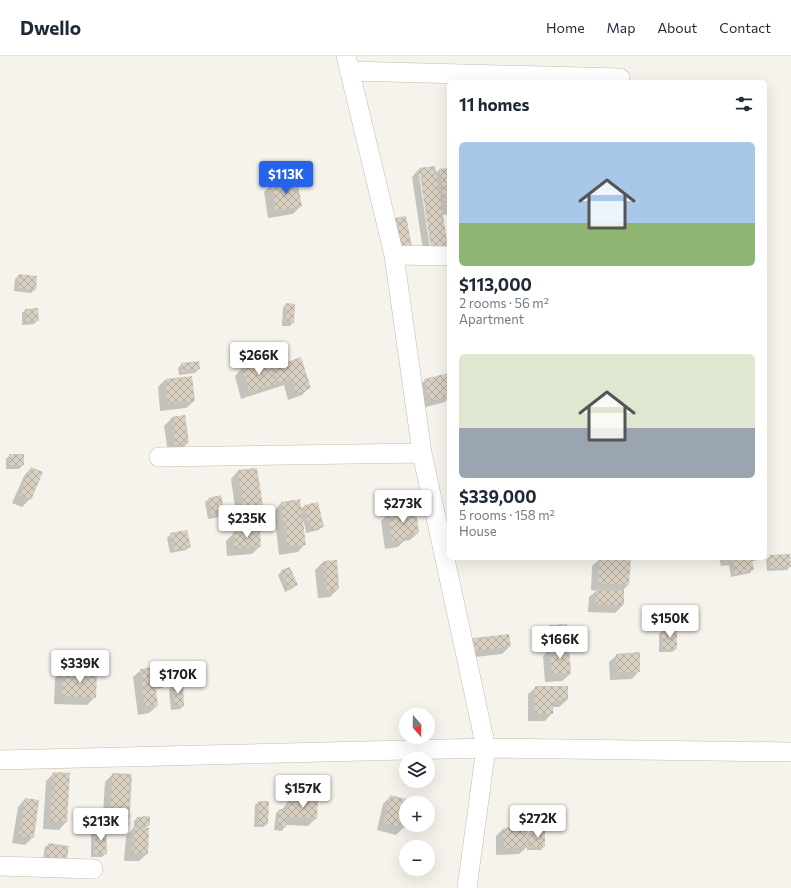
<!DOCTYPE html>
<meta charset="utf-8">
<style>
body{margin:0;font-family:Commissioner,sans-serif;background:#f2f2f3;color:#1f2937;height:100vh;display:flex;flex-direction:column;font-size:15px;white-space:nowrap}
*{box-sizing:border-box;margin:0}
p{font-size:13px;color:#747a83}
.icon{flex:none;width:22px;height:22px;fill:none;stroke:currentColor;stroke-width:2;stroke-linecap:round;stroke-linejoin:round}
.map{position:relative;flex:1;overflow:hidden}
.panel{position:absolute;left:447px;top:24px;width:320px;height:480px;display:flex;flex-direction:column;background:#fff;border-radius:6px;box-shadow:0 4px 16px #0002}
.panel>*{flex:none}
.needle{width:26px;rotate:160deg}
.buttons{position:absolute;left:399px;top:652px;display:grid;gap:8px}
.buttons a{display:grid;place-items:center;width:36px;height:36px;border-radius:50%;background:#fff;box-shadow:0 4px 16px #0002;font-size:20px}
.price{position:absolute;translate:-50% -34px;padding:0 9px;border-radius:4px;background:#fff;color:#222;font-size:13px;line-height:26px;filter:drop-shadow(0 1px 2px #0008)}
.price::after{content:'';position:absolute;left:50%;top:24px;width:12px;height:9px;margin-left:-6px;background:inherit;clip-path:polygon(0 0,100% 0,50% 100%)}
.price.selected{background:#2563eb;color:#fff}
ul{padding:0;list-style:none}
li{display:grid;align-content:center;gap:8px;height:212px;padding:0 12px}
li span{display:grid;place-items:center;height:124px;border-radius:6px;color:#555}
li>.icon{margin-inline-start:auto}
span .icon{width:72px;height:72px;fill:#fffc;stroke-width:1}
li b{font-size:17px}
h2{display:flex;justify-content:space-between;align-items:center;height:48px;padding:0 12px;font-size:17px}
header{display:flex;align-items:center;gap:24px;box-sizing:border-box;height:56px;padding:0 20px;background:#fff;border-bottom:1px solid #e0e1e3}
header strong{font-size:19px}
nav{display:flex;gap:22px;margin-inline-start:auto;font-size:14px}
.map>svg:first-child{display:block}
.shadow{fill:#0003;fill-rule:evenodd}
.building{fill:url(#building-cross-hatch)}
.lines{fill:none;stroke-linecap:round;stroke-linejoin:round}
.minor-casing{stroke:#c2bbae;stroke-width:20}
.minor{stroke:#fff;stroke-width:19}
</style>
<header>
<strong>Dwello</strong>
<nav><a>Home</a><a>Map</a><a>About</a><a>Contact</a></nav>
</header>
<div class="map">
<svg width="791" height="832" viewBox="0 0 791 832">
<defs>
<pattern id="building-cross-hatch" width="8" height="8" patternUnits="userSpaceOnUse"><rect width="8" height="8" fill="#d8cfc1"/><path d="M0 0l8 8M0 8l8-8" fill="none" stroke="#b1aa9e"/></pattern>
</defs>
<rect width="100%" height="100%" fill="#f6f3ec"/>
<path class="shadow" d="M434,111L435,118L439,114L449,112V158L442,159L447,191L439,198L424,201L412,121L419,113ZM419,118H421L433,199H431Z
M272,128L301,150L293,158L268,162L264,136Z
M19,219L35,233L31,237L14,235L15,223Z
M286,248L293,266L290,270H282L283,252Z
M25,254L38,264L34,268L22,269V257Z
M300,303L310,331L302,339L288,344L284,329L241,343L235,320L242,312L271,314L273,312Z
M182,308L199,313L195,317L179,319L178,312Z
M449,323V342L445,346L422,352L417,332L425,324Z
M165,324L194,345L186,352L160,355L158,331Z
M172,362L188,387L180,394L168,396L164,370Z
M10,399L23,409L19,413H6V403Z
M31,412L30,443L22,451L12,447L24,420Z
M238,415L262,456L255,463L237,466L231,423Z
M209,443L224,457L220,461L208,463L205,446Z
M281,447L301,453L304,450L323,470L319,474L306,477L304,466H302L305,488L298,496L279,499L274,455Z
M415,454L418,477L410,484L404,485L398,491L385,493L381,465L389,457Z
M234,477L260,490L252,498L227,500L226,485Z
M171,478L190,491L186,494L170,497L167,482Z
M770,500L790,510L787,514L767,515L766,504Z
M719,502H758L755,505H751L753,513L750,517L731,521L729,509L721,510Z
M600,503L630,505L628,529L623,534V549L615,557L588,556L589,541L596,535L591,534L592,510Z
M336,505L338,533L330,541L318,542L315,514L323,506Z
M282,515L296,529L293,532L285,536L278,519Z
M550,570L566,577L562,580L547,581L546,574Z
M663,574L676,593L672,596H659V578Z
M509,579L510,590L502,598L467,602L465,590L473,583Z
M550,592L570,618L562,625L545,626L543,600Z
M617,599L639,615L632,623L610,624L609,606Z
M141,614L170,624L162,632L155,633L157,650L149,657L138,659L133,621Z
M63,615L96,616L95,641L87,649L54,648L55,622Z
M172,630L183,650L180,653L171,654L169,634Z
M536,631L567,644L559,651H552V657L545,665H528V638Z
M54,717L66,766L59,774L43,773L46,725Z
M113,718L128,771L120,778H105L106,797L102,801H91V779L95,776L102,775L105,726Z
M391,740L410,747H406V763L404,771L396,779L377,774L383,748Z
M25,743L33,781L25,789L12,787L18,751Z
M289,744L316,762L308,770L286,769L282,775L274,774L276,757L279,754H282Z
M259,746L267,768L263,771H254L255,749Z
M137,762L149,769L145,772L147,798L139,805H124L126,780L134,772V765Z
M503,773L527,779L530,776L544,790L541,794H527V791L519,798L496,799V780Z
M49,788L66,802L62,806L43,803L45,791Z"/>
<path class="building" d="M435,110L448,191L431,194L419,112Z
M449,111V152L446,153L439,113Z
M297,123L302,150L276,155L271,127Z
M406,160L412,191L393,194L388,163Z
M19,218L37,220L36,234L17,232Z
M286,247L295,248L294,267L285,266Z
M38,252L39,265H26L25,253Z
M301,301L311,332L296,337L291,322L278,327L273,311Z
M269,303L276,328L249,336L242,311Z
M199,305L200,313L182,316L181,307Z
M449,317V340L430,345L424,323Z
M192,320L195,345L168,348L165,323Z
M185,359L189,387L175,389L171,361Z
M9,398H24V409H9Z
M31,411L43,416L31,444L19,439Z
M257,412L264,456L244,459L238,414Z
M221,439L225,457L212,460L208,442Z
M300,443L306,489L287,491L281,446Z
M318,446L324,471L310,474L304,449Z
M416,453L419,477L406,479L407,484L392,486L389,456Z
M187,474L191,491L174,494L170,477Z
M260,474L261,491L234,492L233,476Z
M790,498L791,511L770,512L769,499Z
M600,502L631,504L629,529L598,527Z
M747,502H752L754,514L735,518L732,505Z
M337,504L339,533L325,535L323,505Z
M290,511L298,529L288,533L281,514Z
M596,533L624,534V549L596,548Z
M567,568V577L550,578L549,569Z
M662,573H677V593H663Z
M509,578L511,590L474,595L473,582Z
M569,590L571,618L552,619L550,591Z
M640,596V616H617L616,598Z
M169,609L171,625L155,627L158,650L145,652L140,613Z
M63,614L97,615L96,642L62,640Z
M183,628L184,650L174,651L172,629Z
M535,630H568V644H554L553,658H535Z
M53,716L70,717L67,766H50Z
M112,717L132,718L129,771L110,770Z
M390,739L411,744V747H406L405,772L384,767Z
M25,742L39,744L34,782L19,780Z
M289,743L318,745L317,763L288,761Z
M258,745H269L268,768H257Z
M279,753H288L286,771H277Z
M150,760V769L137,770V761Z
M527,770L528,791L504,792L503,772Z
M133,771L149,772L148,798L132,797Z
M106,774L107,798H95L94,775Z
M545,774V791H530V775Z
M48,787L69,790L67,803L46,800Z"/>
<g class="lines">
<g class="minor-casing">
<path id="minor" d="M346,0L394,199L422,397L486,692L467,832
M349,15L620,22
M394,199L449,200
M159,401L422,397
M0,704L486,692L791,696
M0,810L93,813"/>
</g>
<use href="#minor" class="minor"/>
</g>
</svg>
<div class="buttons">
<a><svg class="needle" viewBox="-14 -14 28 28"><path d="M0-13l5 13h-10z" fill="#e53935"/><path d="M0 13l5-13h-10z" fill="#747a83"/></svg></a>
<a><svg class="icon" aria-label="layers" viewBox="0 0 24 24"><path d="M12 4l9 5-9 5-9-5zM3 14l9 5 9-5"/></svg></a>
<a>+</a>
<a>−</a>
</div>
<b class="price selected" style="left:286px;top:139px">$113K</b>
<b class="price" style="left:259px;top:320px">$266K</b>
<b class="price" style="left:403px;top:468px">$273K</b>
<b class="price" style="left:247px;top:483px">$235K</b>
<b class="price" style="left:670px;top:583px">$150K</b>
<b class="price" style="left:560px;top:604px">$166K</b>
<b class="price" style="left:80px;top:628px">$339K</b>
<b class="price" style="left:178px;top:639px">$170K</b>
<b class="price" style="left:303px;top:753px">$157K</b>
<b class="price" style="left:538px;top:783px">$272K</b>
<b class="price" style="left:101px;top:786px">$213K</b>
<section class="panel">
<h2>11 homes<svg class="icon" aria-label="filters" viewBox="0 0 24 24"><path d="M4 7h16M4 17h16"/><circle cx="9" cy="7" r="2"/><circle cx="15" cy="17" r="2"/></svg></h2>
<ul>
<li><span style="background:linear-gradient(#a9c7e8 65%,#8fb573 0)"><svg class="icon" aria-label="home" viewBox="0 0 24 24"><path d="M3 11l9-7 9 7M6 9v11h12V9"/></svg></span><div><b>$113,000</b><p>2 rooms · 56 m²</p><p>Apartment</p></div></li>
<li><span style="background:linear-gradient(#dfe7d0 60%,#9aa5b1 0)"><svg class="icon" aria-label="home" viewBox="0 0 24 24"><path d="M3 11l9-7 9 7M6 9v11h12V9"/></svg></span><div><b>$339,000</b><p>5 rooms · 158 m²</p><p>House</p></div></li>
</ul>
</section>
</div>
